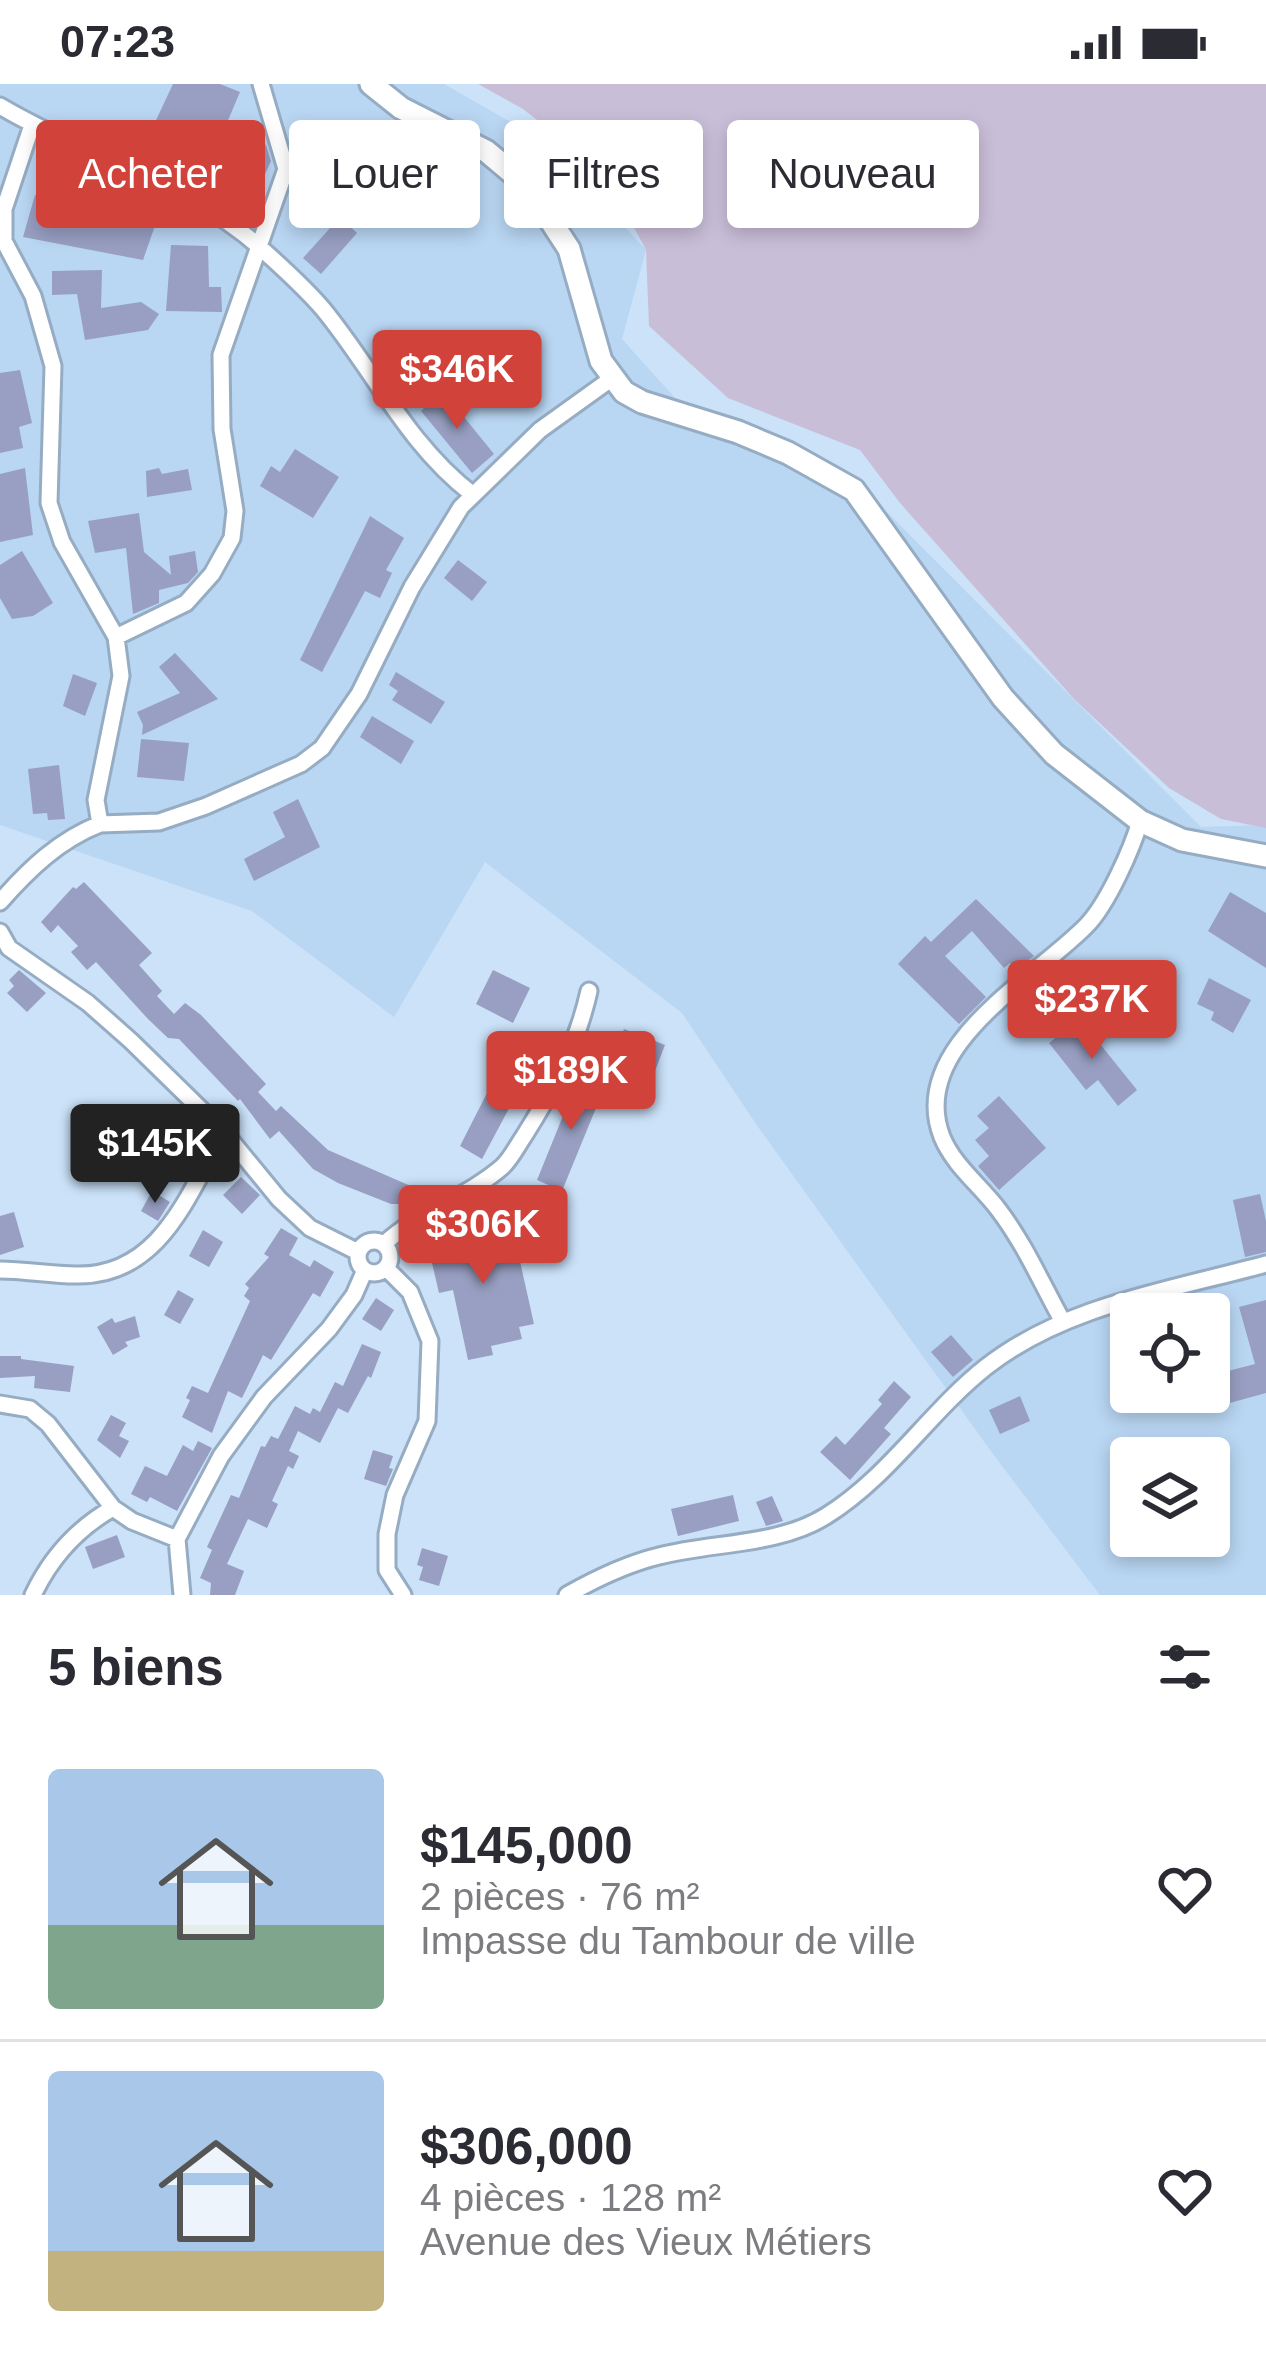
<!DOCTYPE html>
<html lang="fr">
<meta charset="utf-8">
<style>
body{margin:0;font-family:Arial,sans-serif;background:#f2f2f3;color:#2b2b33;height:100vh;display:flex;flex-direction:column;font-size:45px;white-space:nowrap}
*{box-sizing:border-box;margin:0}
p{font-size:39px;color:#7c7c81}
.icon{flex:none;width:66px;height:66px;fill:none;stroke:currentColor;stroke-width:2;stroke-linecap:round;stroke-linejoin:round}
.map{position:relative;height:1511px;overflow:hidden}
.side{display:flex;flex-direction:column;background:#fff;flex:1}
.side>*{flex:none}
.banner{position:absolute;left:36px;top:36px;width:1194px;height:108px;display:flex;gap:24px}
.controls{position:absolute;left:1110px;top:1209px;display:grid;gap:24px}
.controls a{display:grid;place-items:center;width:120px;height:120px;border-radius:12px;background:#fff;box-shadow:0 6px 18px #0003;font-size:60px}
.price{position:absolute;translate:-50% -102px;padding:0 27px;border-radius:12px;background:#d1433a;color:#fff;font-size:39px;line-height:78px;filter:drop-shadow(0 3px 6px #0008)}
.price::after{content:'';position:absolute;left:50%;top:72px;width:36px;height:27px;margin-left:-18px;background:inherit;clip-path:polygon(0 0,100% 0,50% 100%)}
.price.active{background:#222;color:#fff}
ul{padding:0;list-style:none}
li{display:flex;align-items:center;gap:36px;height:300px;padding:0 48px}
li+li{border-top:3px solid #e1e1e2}
li span{display:grid;place-items:center;flex:none;width:336px;height:240px;border-radius:12px;color:#555}
li>.icon{margin-inline-start:auto}
span .icon{width:144px;height:144px;fill:#fffc;stroke-width:1}
li b{font-size:51px}
h2{display:flex;justify-content:space-between;align-items:center;height:144px;padding:0 48px;font-size:51px}
.chip{padding:0 42px;border-radius:12px;background:#fff;box-shadow:0 6px 18px #0003;font-size:42px;line-height:108px}
.chip.active{background:#d1433a;color:#fff}
.status{display:flex;justify-content:space-between;align-items:center;height:84px;padding:0 60px;background:#fff;direction:ltr}
.status svg{height:33px;fill:currentColor}
.map>svg:first-child{display:block}
.built{fill:#b9d6f3;fill-rule:evenodd}
.green{fill:#c9bed8}
.building{fill:#989fc2}
.lines{fill:none;stroke-linecap:round;stroke-linejoin:round}
.street-casing{stroke:#96acc3;stroke-width:21}
.secondary-casing{stroke:#96acc3;stroke-width:27}
.street{stroke:#fff;stroke-width:15}
.secondary{stroke:#fff;stroke-width:21}
</style>
<div class="status"><b>07:23</b><svg viewBox="0 0 49 12"><path d="M0 12V9h3v3zM5 12V6h3v6zM10 12V3h3v9zM15 12V0h3v12zM26 1h20v11H26zM47 4h2v5h-2z"/></svg></div>
<div class="map">
<svg width="1266" height="1511" viewBox="0 0 1266 1511">
<rect width="100%" height="100%" fill="#cbe2f9"/>
<path class="built" d="M0,0H444L549,60L646,166L622,255L675,314L844,385L1201,743L1266,741V1511H1100L993,1370L756,1040L682,929L485,778L394,933L252,827L0,741ZM1131,1230H1209V1308H1131ZM1131,1374H1209V1452H1131Z"/>
<path class="green" d="M478,0H1266V744L1221,735L1169,704L1074,615L900,419L860,366L728,314L649,242L646,166L605,89L523,25Z"/>
<path class="building" d="M173,0H220L240,8L221,53L226,55L208,94L167,71L165,76L143,64Z
M251,53L266,61L271,77L249,126L223,113Z
M35,111L157,136L143,176L23,153Z
M340,133L357,149L321,190L303,174Z
M171,161L208,162L209,203H221L222,228L166,227Z
M102,186L101,224L141,218L159,230L148,246L85,256L77,210L52,211V187Z
M20,286L32,339L19,343L23,364L0,369V289Z
M442,306L494,370L472,389L421,327Z
M295,365L339,393L313,434L260,402L271,382L280,388Z
M25,384L33,451L0,458V390Z
M159,384L162,390L188,385L192,406L147,413L146,387Z
M139,429L144,468L171,491L169,472L195,467L198,488L188,499L159,506V519L133,530L126,464L95,469L88,437Z
M370,432L404,454L386,486L392,489L380,514L365,507L322,588L300,576Z
M22,467L53,519L33,532L12,535L0,514V481Z
M458,476L487,498L472,517L444,494Z
M175,569L218,615L142,651L143,641L137,628L180,609L159,583Z
M396,588L445,618L431,640L392,616L398,607L389,601Z
M73,590L97,599L85,632L63,622Z
M372,632L414,657L401,680L360,653Z
M141,655L189,659L184,697L137,693Z
M59,681L65,735L48,736L47,729L33,730L28,685Z
M298,715L320,763L254,797L244,775L285,753L273,728Z
M84,798L152,869L139,881L162,907L157,912L174,930L185,919L201,931L266,1000L258,1008L276,1027L281,1022L328,1066L413,1103L411,1120H391L338,1099L313,1085L279,1047L270,1055L240,1015L238,1017L179,955L168,954L148,935L96,878L87,886L71,868L78,862L58,841L51,849L41,838L73,803L76,805Z
M1230,808L1266,829V884L1208,847Z
M976,815L1034,872L1016,886L1010,879L1004,884L972,847L945,872L986,913L959,940L898,880L925,852L931,858Z
M19,886L46,909L27,928L7,909L14,902L9,896Z
M493,886L530,904L513,939L476,920Z
M1209,894L1251,916L1233,949L1211,936L1214,928L1197,920Z
M1080,935L1137,1006L1118,1022L1098,996L1086,1006L1049,959Z
M624,945L665,961L653,992L612,977Z
M513,958L538,970L482,1075L460,1062Z
M580,990L605,1002L562,1107L537,1096Z
M999,1012L1046,1064L999,1106L978,1082L989,1072L975,1056L989,1044L977,1032Z
M186,1034L203,1052L204,1060L193,1080L182,1082L178,1041Z
M241,1093L260,1111L242,1130L223,1111Z
M152,1107L170,1118L158,1137L141,1127Z
M1260,1110L1266,1137V1168L1245,1173L1233,1116Z
M14,1128L24,1163L0,1171V1132Z
M453,1143L457,1158L513,1146L534,1240L519,1243L522,1255L491,1262L493,1271L468,1276L453,1206L439,1209L425,1149Z
M281,1144L298,1154L289,1171L310,1183L314,1176L334,1188L320,1213L313,1209L271,1276L263,1271L242,1314L228,1307L212,1349L182,1333L190,1316L186,1314L192,1302L208,1309L250,1217L244,1212L249,1204L245,1200L269,1173L264,1170Z
M203,1146L223,1158L209,1183L189,1172Z
M178,1206L194,1215L180,1240L164,1231Z
M376,1214L394,1226L381,1247L362,1235Z
M1266,1216V1309L1215,1323L1209,1292L1255,1280L1239,1223Z
M135,1232L140,1253L125,1258L128,1262L113,1271L97,1243L112,1234L115,1239Z
M951,1251L973,1276L953,1293L931,1268Z
M362,1260L381,1268L371,1294L368,1292L348,1329L338,1324L320,1359L298,1347L289,1367L299,1372L293,1385L288,1382L272,1417L278,1420L267,1444L248,1435L227,1480L244,1487L235,1511H210L211,1499L200,1494L212,1466L207,1463L231,1411L239,1414L261,1362L265,1363L271,1352L278,1355L295,1322L310,1330L313,1324L320,1328L335,1298L343,1302Z
M0,1272H21V1275L74,1282L70,1308L34,1304L35,1292L0,1294Z
M894,1297L911,1313L884,1344L891,1350L850,1396L820,1368L836,1352L845,1361L882,1320L878,1316Z
M1020,1312L1030,1337L1000,1350L989,1326Z
M111,1331L126,1339L119,1352L129,1357L120,1374L97,1356Z
M198,1357L212,1364L177,1427L150,1413L147,1418L131,1410L145,1382L167,1392L183,1361L193,1367Z
M373,1366L393,1372L389,1384L393,1385L386,1402L364,1395Z
M733,1411L739,1437L678,1452L671,1425Z
M772,1412L783,1437L766,1442L756,1418Z
M117,1451L125,1473L93,1485L85,1463Z
M422,1464L448,1472L439,1502L419,1496L423,1483L417,1481Z"/>
<g class="lines">
<g class="street-casing">
<path id="street" d="M0,22C86,73 189,98 264,167C284,185 306,205 323,225C374,287 407,360 472,410
M116,553L186,519L212,490L232,454L235,427L222,345L221,271L286,85L261,0
M100,740L159,738L206,722L301,680L322,664L359,610L412,503L461,423L540,346L611,295
M0,818C29,785 59,756 100,740L96,716L121,592L116,553L62,458L49,419L53,282L33,212L4,157V125L32,41
M0,848L9,864L88,919L131,957L224,1048L279,1115L310,1144L358,1168
M358 1173a16 16 0 1 1 32 0a16 16 0 1 1-32 0Z
M384,1160C418,1128 466,1114 502,1083C511,1075 517,1062 524,1052C553,1006 577,961 589,907
M386,1184L410,1208L430,1257L427,1337L395,1411L387,1450V1486L403,1511
M0,1186C26,1186 50,1191 76,1191C161,1193 188,1109 224,1048
M1062,1236C1041,1198 1024,1159 998,1125C980,1101 954,1082 942,1053C907,963 1033,896 1086,842C1107,821 1132,765 1140,737
M0,1320L30,1325L48,1340L113,1424C76,1445 51,1473 33,1511
M113,1424L132,1437L177,1455
M182,1511L177,1455L221,1372L264,1313L329,1245L354,1211L365,1186
M567,1511C597,1494 626,1480 659,1472C713,1458 778,1462 826,1432C889,1393 929,1328 986,1283C1065,1221 1171,1206 1266,1180"/>
</g>
<g class="secondary-casing">
<path id="secondary" d="M371,0L401,24L486,67L528,102L569,165L601,277L624,308L642,318L738,348L788,369L854,406L1003,614L1054,670L1140,737L1182,756L1266,772"/>
</g>
<use href="#street" class="street"/>
<use href="#secondary" class="secondary"/>
</g>
</svg>
<div class="controls">
<a><svg class="icon" aria-label="locate" viewBox="0 0 24 24"><circle cx="12" cy="12" r="6"/><path d="M12 2v4M12 18v4M2 12h4M18 12h4"/></svg></a>
<a><svg class="icon" aria-label="layers" viewBox="0 0 24 24"><path d="M12 4l9 5-9 5-9-5zM3 14l9 5 9-5"/></svg></a>
</div>
<b class="price" style="left:457px;top:348px">$346K</b>
<b class="price" style="left:1092px;top:978px">$237K</b>
<b class="price" style="left:571px;top:1049px">$189K</b>
<b class="price active" style="left:155px;top:1122px">$145K</b>
<b class="price" style="left:483px;top:1203px">$306K</b>
<div class="banner">
<a class="chip active">Acheter</a>
<a class="chip">Louer</a>
<a class="chip">Filtres</a>
<a class="chip">Nouveau</a>
</div>
</div>
<section class="side">
<h2>5 biens<svg class="icon" aria-label="filters" viewBox="0 0 24 24"><path d="M4 7h16M4 17h16"/><circle cx="9" cy="7" r="2"/><circle cx="15" cy="17" r="2"/></svg></h2>
<ul>
<li><span style="background:linear-gradient(#a9c7e8 65%,#7fa58c 0)"><svg class="icon" aria-label="home" viewBox="0 0 24 24"><path d="M3 11l9-7 9 7M6 9v11h12V9"/></svg></span><div><b>$145,000</b><p>2 pièces · 76 m²</p><p>Impasse du Tambour de ville</p></div><svg class="icon" aria-label="heart" viewBox="0 0 24 24"><path d="M12 20l-8-8c-3-5 5-10 8-4 3-6 11-1 8 4z"/></svg></li>
<li><span style="background:linear-gradient(#a9c7e8 75%,#c2b280 0)"><svg class="icon" aria-label="home" viewBox="0 0 24 24"><path d="M3 11l9-7 9 7M6 9v11h12V9"/></svg></span><div><b>$306,000</b><p>4 pièces · 128 m²</p><p>Avenue des Vieux Métiers</p></div><svg class="icon" aria-label="heart" viewBox="0 0 24 24"><path d="M12 20l-8-8c-3-5 5-10 8-4 3-6 11-1 8 4z"/></svg></li>
</ul>
</section>
